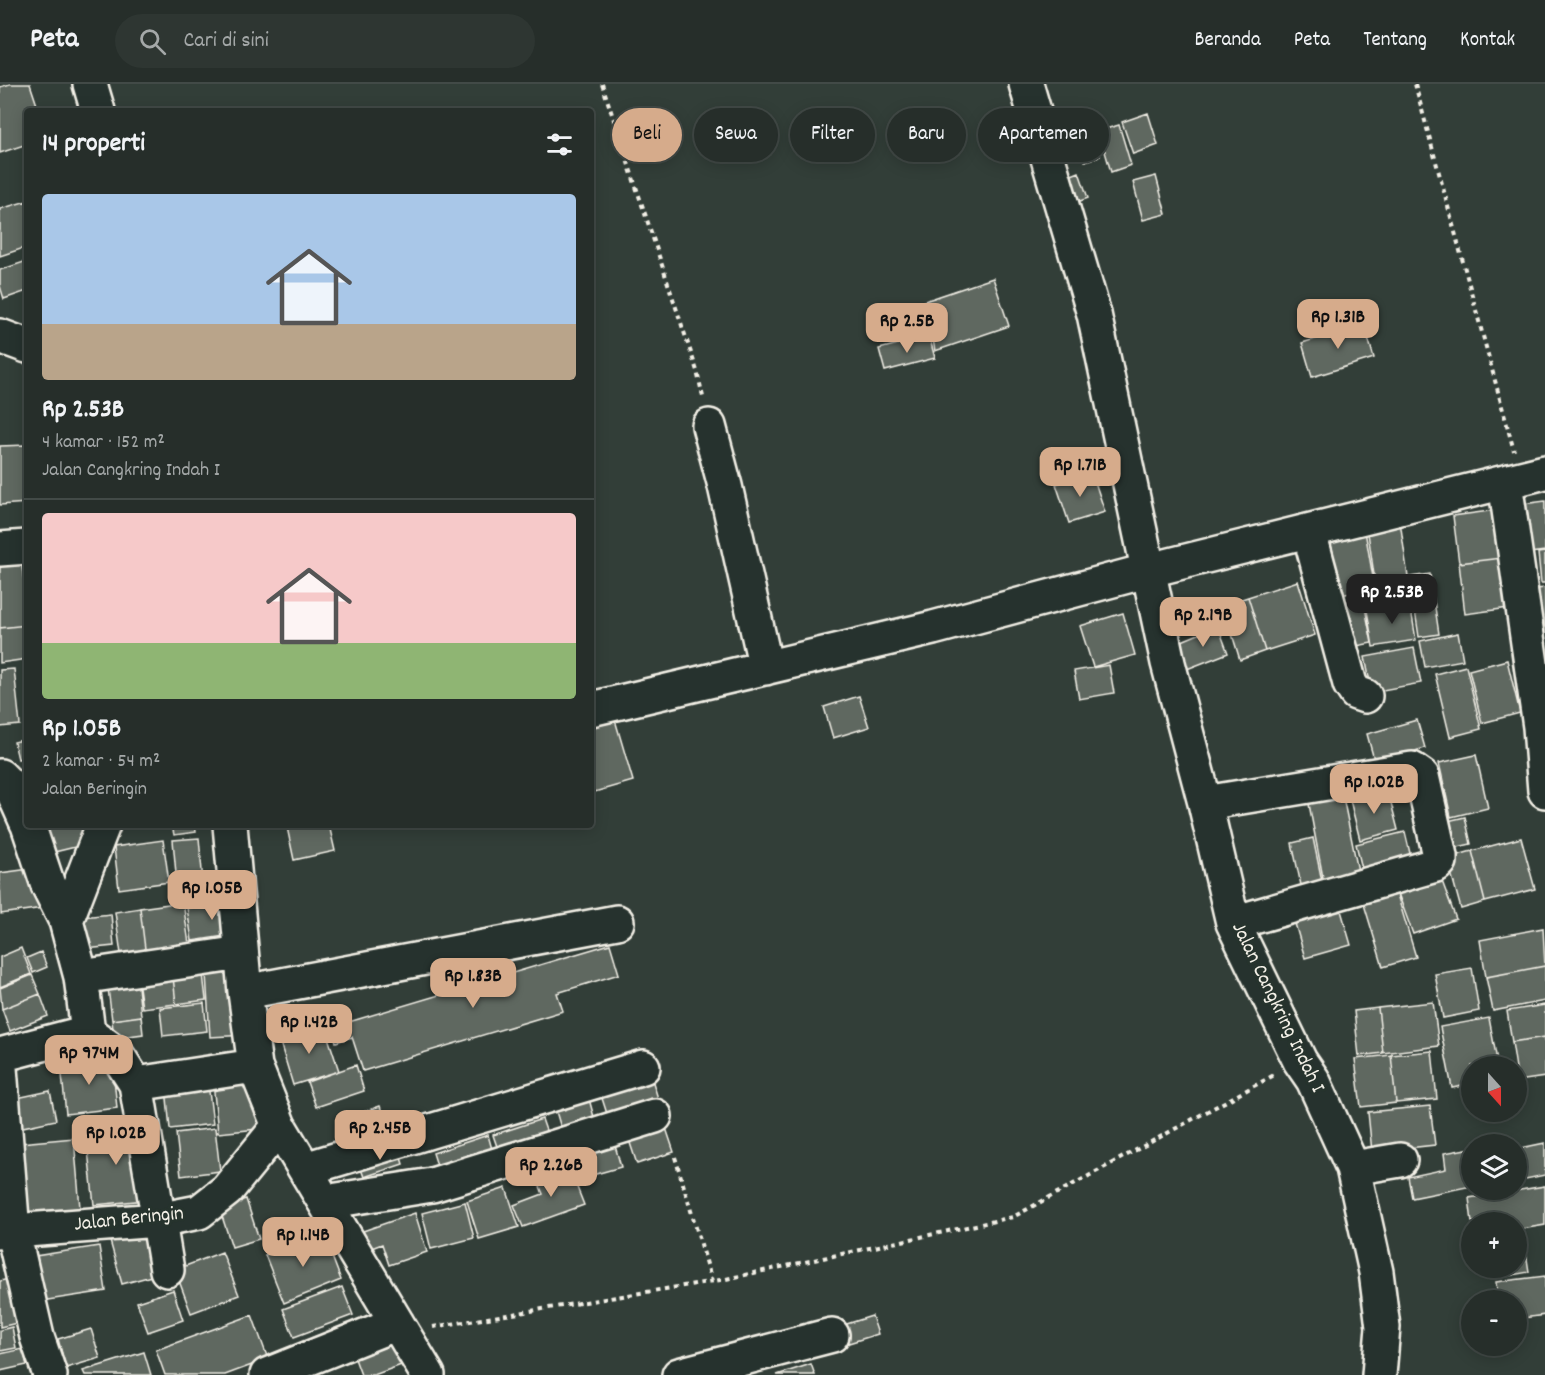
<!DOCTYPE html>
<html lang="id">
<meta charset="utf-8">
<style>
body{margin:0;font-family:Dekko,sans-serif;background:#2e3632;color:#f1f3f6;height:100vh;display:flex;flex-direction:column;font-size:22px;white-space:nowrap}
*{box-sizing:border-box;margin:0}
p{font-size:20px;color:#a4a8a8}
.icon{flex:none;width:33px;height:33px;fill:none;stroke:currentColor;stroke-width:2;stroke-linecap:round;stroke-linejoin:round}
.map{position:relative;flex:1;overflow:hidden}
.panel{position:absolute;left:24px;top:24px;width:570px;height:720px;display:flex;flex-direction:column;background:#262e2a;border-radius:6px;box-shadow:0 3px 15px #0003,0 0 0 2px #424a47}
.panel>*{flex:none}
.banner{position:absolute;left:612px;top:24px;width:570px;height:54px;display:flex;gap:12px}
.needle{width:39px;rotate:159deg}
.tools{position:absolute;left:1461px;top:972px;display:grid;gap:12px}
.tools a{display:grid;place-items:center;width:66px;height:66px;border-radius:50%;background:#262e2a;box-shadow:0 3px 15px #0003,0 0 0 2px #424a47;font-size:30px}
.price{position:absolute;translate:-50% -51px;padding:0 14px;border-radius:12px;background:#d6ab8b;color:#111;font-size:20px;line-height:39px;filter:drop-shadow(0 2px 3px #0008)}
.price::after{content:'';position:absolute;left:50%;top:36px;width:18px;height:14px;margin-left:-9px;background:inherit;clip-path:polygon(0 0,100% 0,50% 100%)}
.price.active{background:#222;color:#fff}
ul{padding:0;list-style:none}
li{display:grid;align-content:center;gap:12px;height:318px;padding:0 18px}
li+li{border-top:2px solid #424a47}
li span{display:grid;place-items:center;height:186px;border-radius:6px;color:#555}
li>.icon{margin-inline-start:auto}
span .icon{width:108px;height:108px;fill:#fffc;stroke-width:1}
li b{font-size:26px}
h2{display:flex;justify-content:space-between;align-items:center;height:72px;padding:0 18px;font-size:26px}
.chip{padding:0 21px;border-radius:27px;background:#262e2a;box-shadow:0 3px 15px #0003,0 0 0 2px #424a47;font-size:21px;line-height:54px}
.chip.active{background:#d6ab8b;color:#111}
header{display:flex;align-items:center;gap:36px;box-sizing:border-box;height:84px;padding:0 30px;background:#262e2a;border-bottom:2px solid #424a47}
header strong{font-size:28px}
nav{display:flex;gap:33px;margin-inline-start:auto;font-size:21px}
.search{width:420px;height:54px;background:#2e3632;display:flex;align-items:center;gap:15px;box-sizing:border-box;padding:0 21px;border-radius:33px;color:#a4a8a8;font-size:22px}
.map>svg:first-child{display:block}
.building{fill:#5f6861;stroke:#f4f1e8;stroke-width:1.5}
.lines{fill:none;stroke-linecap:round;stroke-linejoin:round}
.minor-casing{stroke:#f4f1e8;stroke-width:38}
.path{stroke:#f4f1e8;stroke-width:4;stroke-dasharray:4.5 4.5;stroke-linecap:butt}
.minor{stroke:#26332d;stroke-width:33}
.labels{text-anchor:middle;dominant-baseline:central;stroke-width:6;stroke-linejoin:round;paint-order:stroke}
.street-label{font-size:21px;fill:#f4f1e8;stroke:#26332d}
</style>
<header>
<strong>Peta</strong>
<div class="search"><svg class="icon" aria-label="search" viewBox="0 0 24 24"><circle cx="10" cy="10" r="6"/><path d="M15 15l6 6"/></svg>Cari di sini</div>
<nav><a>Beranda</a><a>Peta</a><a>Tentang</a><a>Kontak</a></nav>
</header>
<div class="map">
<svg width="1545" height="1291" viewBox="0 0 1545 1291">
<rect width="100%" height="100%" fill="#323e38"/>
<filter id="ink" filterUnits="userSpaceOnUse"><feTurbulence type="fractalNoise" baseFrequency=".0167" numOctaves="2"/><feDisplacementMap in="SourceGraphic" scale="12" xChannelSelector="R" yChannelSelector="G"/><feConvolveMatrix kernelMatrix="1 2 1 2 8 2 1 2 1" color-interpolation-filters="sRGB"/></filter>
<g filter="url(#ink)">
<path class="building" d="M10,0H30L39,27H27V60L0,69V3Z
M1148,29L1158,61L1133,70L1122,38Z
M1119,41L1131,81L1111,88L1099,47Z
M1093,48L1100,72L1085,77L1078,52Z
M1079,88L1088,114L1067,122L1057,97Z
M1156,92L1166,130L1143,136L1133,98Z
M27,117V163L0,172V125Z
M27,177V207L4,215L0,202V186Z
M993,194L1009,242L935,267L932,249L923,248L910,222Z
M1364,240L1374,274L1312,293L1302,259Z
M929,252L935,274L885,287L879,265Z
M27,361V419L0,421V362Z
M1092,389L1105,428L1069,439L1056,400Z
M1545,417V467L1530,469L1523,420Z
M1504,425L1510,473L1459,479L1453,432Z
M1400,437L1411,514L1378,519L1367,442Z
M1365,447L1375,505L1334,512L1324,454Z
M1545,468V499H1541L1538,469Z
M1510,473L1516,523L1465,530L1459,479Z
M21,476L27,518V541L0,544V479Z
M1430,490L1439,550L1419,553L1410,493Z
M1298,497L1315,551L1265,567L1248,513Z
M1545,504V556L1533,557L1528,506Z
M1248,513L1265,567L1240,576L1223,521Z
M1363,514L1372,559L1346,564L1337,519Z
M1410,519L1416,556L1373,563L1367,526Z
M1123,529L1135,571L1093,583L1080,542Z
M27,541V575L0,579V544Z
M1218,542L1228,569L1187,585L1177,559Z
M1458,549L1463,576L1425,583L1420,557Z
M1414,564L1421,599L1372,608L1365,573Z
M1507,576L1520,629L1482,639L1469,586Z
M1109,581L1114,609L1079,615L1074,587Z
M1466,582L1481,645L1450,653L1435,590Z
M14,585L20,641L0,643V586Z
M859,612L869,643L833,654L824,623Z
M613,629L633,697L591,709V635Z
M1417,636L1425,664L1375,679L1367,650Z
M27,655V673L18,675L14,658Z
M1476,671L1488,724L1451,733L1439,679Z
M1388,707L1398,746L1360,756L1350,716Z
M1343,713L1359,792L1324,799L1309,720Z
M1465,733L1471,760L1449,765L1443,738Z
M39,741H88L92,759L46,770Z
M172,741H195L196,748L174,751Z
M296,741H329L335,767L294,776L287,743Z
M1405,748L1413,782L1364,793L1356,760Z
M199,754L203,798L177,801L173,756Z
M1313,754L1323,802L1302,806L1292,759Z
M1521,754L1535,805L1485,818L1472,767Z
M163,756L169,798L119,805L114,763Z
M1472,767L1485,818L1461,825L1447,774Z
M37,784L43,824L1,830L0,789Z
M1439,789L1456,835L1413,850L1396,804Z
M1396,807L1416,873L1383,883L1363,817Z
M1338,816L1351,861L1305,874L1292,829Z
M183,818L190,867L146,873L140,824Z
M233,818L238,850L192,857L187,824Z
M140,824L146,873L122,877L115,828Z
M111,830L114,862L76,866L73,834Z
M1543,844L1545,882L1486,893L1480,856Z
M610,860L619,890L557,909L563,927L363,987L352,953L336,958L332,943Z
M21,864L31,890L0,903V873Z
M41,868L47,883L33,889L27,874Z
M202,881L206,916L176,920L172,884Z
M1545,882V917L1493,927L1486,893Z
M172,884L176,920L142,924L137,889Z
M1472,884L1479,927L1443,934L1435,890Z
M243,887L247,951L210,953L206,890Z
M32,891L40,910L2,925L0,904Z
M137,893L141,932L112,936L107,896Z
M40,910L48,932L10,947L2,925Z
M1433,918L1439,962L1383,969L1378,924Z
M204,919L207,947L163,952L160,924Z
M1545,921V953L1512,958L1507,927Z
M1378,924L1383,969L1359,972L1354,927Z
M141,932L143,950L114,954L112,936Z
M1489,934L1498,982H1472V1000L1452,1004L1440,943Z
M324,941L339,987L293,1001L279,955Z
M1545,953V993L1518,997L1512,958Z
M1432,967L1437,1015L1396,1019L1391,971Z
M1391,971L1396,1019L1361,1023L1355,975Z
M112,975L117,1024L66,1030L61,981Z
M356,981L364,1007L316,1023L307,998Z
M651,992L660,1021L609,1036L600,1008Z
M253,994L258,1045L218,1049L213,998Z
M208,999L213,1040L170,1045L166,1004Z
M50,1007L56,1036L18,1044L12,1015Z
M589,1015L597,1044L564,1054L555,1024Z
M380,1022L388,1044L353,1057L344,1035Z
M1430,1022L1435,1061L1372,1068L1368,1028Z
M542,1035L550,1058L501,1074L493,1051Z
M664,1038L674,1068L637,1080L627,1050Z
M138,1042L146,1116L94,1121L86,1048Z
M215,1044L220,1087L181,1092L176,1049Z
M488,1051L495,1076L441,1094L433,1069Z
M612,1051L621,1083L578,1095L569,1064Z
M74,1054L80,1124L26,1129L20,1059Z
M1545,1059V1091L1516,1097V1065Z
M397,1061L403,1080L364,1093L357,1074Z
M1472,1064V1102L1412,1114L1408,1093L1446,1085L1444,1069Z
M569,1083L584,1121L523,1143L514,1121L543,1110L537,1095Z
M1545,1102V1141L1516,1146V1138H1472L1469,1114Z
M506,1104L519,1143L479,1155L467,1117Z
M246,1115L259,1155L232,1163L219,1123Z
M465,1118L474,1154L431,1165L422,1129Z
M415,1129L427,1168L389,1181L382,1160L369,1165L363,1147Z
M142,1148L155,1191L122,1200L110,1157Z
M323,1149L341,1196L284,1219L265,1171Z
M99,1162L106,1207L35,1218L29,1173Z
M1525,1162L1529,1188L1490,1195L1488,1184H1516V1163Z
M222,1168L239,1211L191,1229L175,1186Z
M1545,1192V1231L1516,1235V1216H1498L1496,1198Z
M9,1195L17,1239L0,1243V1197Z
M342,1203L353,1231L294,1253L283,1225Z
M173,1206L183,1236L148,1248L137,1218Z
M252,1231L268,1275L225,1291H165L156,1266Z
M872,1232L878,1250L839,1262L834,1244Z
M12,1243L16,1264L0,1267V1246Z
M91,1245L100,1274L66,1284L58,1255Z
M396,1257L404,1280L374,1291H361L354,1272Z
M23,1265L27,1281L0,1287V1270Z
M144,1268L151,1291H85L83,1287Z
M811,1280L815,1291H777Z"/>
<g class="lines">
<g class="minor-casing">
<path id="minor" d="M90,0L98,27
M1026,0L1094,230L1168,579L1205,719L1233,839L1300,977L1313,996L1353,1084L1376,1188L1383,1243L1379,1291
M0,252L27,262
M709,342L725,402L766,584
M1505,398L1540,643L1541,649L1545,651
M1309,448L1350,600L1356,609L1365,612
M0,465L27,463
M591,625L933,544L1150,486L1545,388
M1540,643L1545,707
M0,692L11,703L27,739
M1205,719L1412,685L1422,692L1440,772V777L1436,781L1233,839
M28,741L48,801L66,837
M230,741L245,908L255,982L279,1042L428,1291
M81,893L241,869
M245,908L617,838
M88,948L116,969L136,1000L167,1186
M0,971L88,948L81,893L66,837L103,741
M0,984L13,1148L37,1253L50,1291
M136,1000L255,982
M1353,1084L1400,1076
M305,1085L643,983
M325,1118L432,1101L655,1032
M0,1148L158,1136L199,1128L227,1106L279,1042
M267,1291L397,1239
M679,1291L832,1251"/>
</g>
<path class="path" d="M602,0L697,287L703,313
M1415,0L1514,367
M675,1073L712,1197
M433,1243L726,1195L1013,1133L1276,990"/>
<use href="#minor" class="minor"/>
</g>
</g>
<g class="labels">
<g class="street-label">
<text transform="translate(1277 924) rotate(64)">Jalan Cangkring Indah I</text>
<text transform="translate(129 1136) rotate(-6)">Jalan Beringin</text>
</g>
</g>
</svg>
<div class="tools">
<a><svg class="needle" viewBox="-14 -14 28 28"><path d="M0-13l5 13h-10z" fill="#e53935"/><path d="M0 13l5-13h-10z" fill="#a4a8a8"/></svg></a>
<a><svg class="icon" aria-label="layers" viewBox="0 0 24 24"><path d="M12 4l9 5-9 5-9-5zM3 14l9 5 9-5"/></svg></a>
<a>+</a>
<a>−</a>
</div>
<b class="price" style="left:1338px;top:266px">Rp 1.31B</b>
<b class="price" style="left:907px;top:270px">Rp 2.5B</b>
<b class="price" style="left:1080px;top:414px">Rp 1.71B</b>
<b class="price active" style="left:1392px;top:541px">Rp 2.53B</b>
<b class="price" style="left:1203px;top:564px">Rp 2.19B</b>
<b class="price" style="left:1374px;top:731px">Rp 1.02B</b>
<b class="price" style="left:212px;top:837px">Rp 1.05B</b>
<b class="price" style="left:473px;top:925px">Rp 1.83B</b>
<b class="price" style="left:309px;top:971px">Rp 1.42B</b>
<b class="price" style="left:89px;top:1002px">Rp 974M</b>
<b class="price" style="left:380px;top:1077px">Rp 2.45B</b>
<b class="price" style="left:116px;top:1082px">Rp 1.02B</b>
<b class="price" style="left:551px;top:1114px">Rp 2.26B</b>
<b class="price" style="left:303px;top:1184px">Rp 1.14B</b>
<div class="banner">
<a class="chip active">Beli</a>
<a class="chip">Sewa</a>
<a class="chip">Filter</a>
<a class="chip">Baru</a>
<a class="chip">Apartemen</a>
</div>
<section class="panel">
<h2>14 properti<svg class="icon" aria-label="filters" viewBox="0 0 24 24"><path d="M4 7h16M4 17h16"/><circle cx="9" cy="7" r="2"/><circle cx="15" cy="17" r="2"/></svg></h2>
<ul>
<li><span style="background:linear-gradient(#a9c7e8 70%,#b9a48a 0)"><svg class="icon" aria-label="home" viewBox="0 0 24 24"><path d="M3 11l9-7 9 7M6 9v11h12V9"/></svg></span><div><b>Rp 2.53B</b><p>4 kamar · 152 m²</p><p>Jalan Cangkring Indah I</p></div></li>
<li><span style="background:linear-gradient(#f6c9c9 70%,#8fb573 0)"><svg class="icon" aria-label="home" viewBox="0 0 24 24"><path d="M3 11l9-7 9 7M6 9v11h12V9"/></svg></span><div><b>Rp 1.05B</b><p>2 kamar · 54 m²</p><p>Jalan Beringin</p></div></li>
</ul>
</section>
</div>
